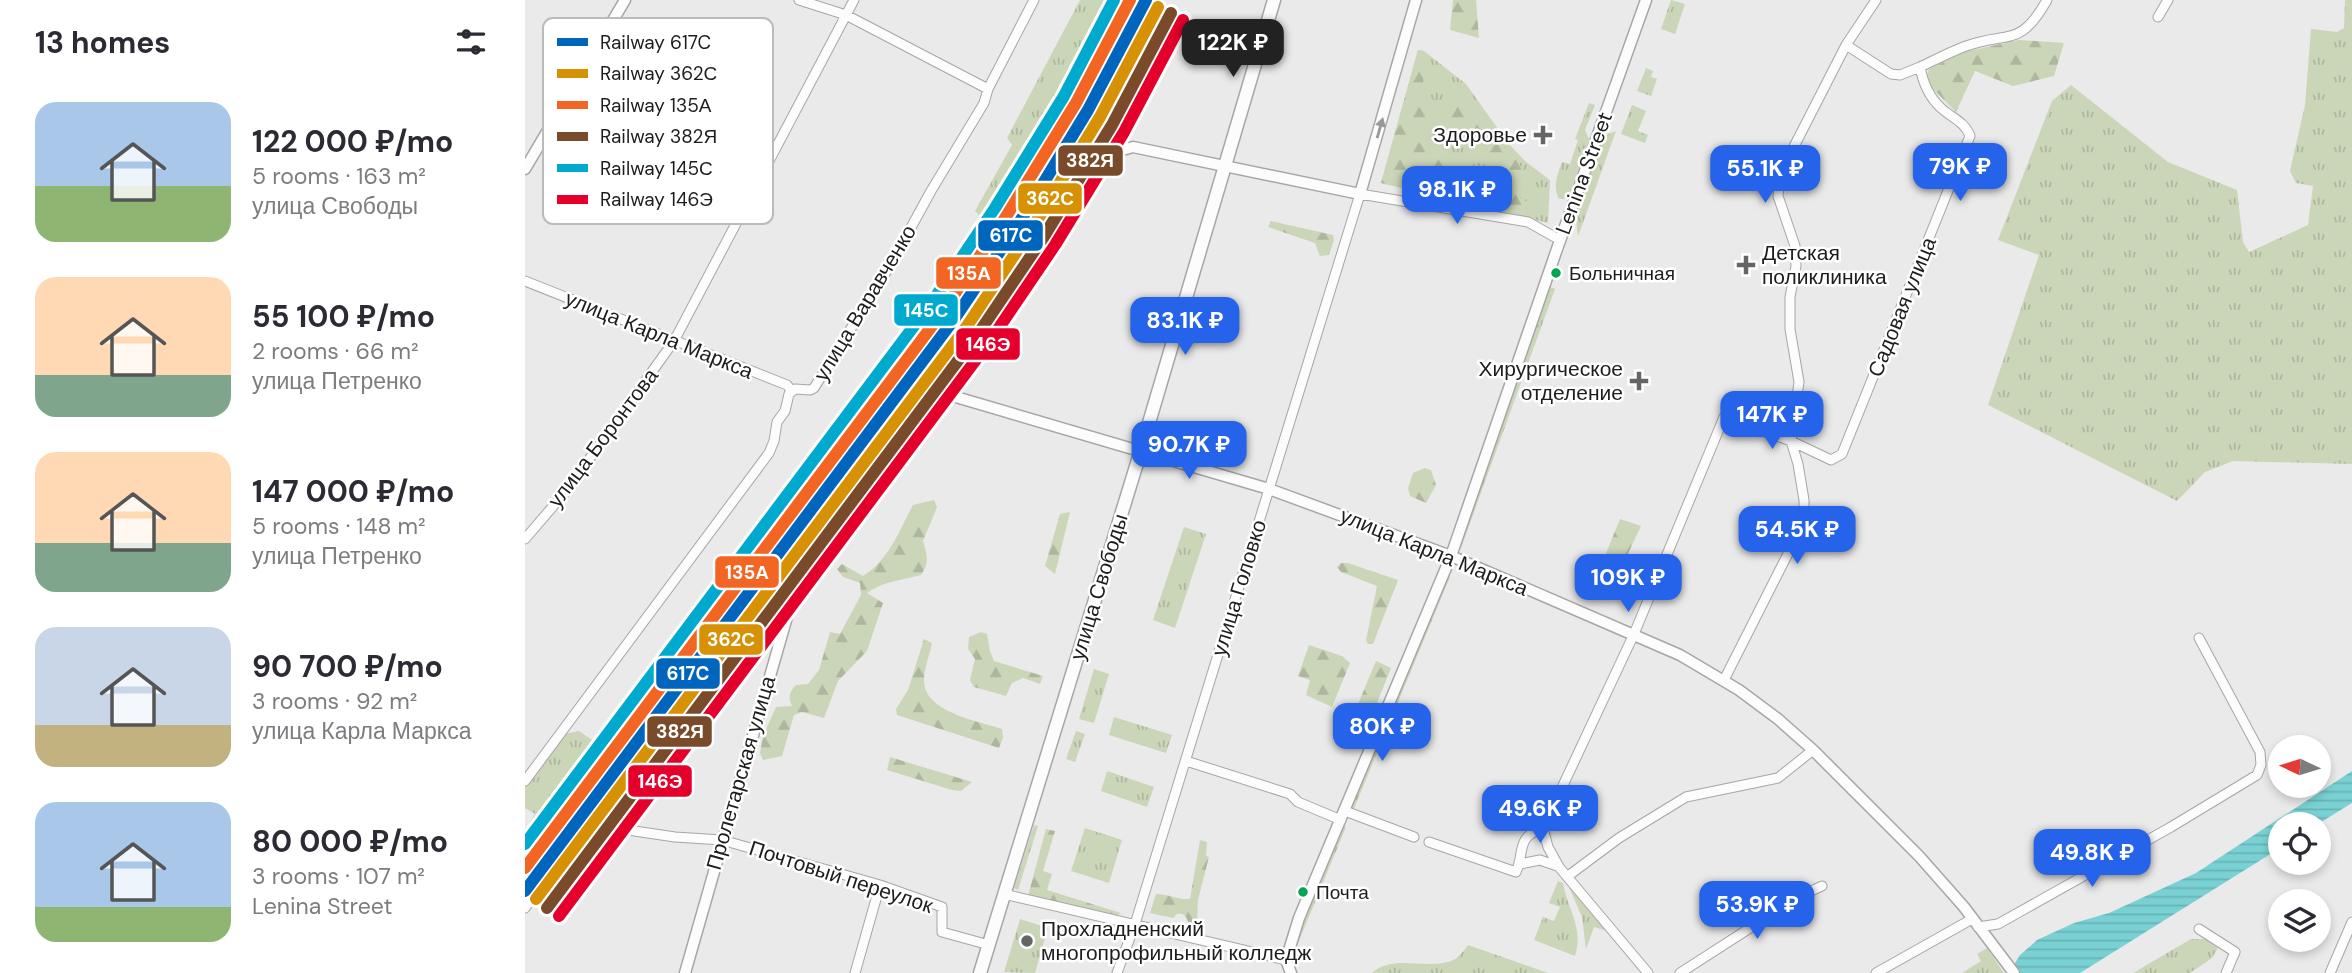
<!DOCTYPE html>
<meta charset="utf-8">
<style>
body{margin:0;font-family:"DM Sans",sans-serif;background:#f7f7f7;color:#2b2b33;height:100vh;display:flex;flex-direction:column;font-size:26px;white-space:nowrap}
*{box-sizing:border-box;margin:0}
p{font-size:23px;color:#7c7c81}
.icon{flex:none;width:38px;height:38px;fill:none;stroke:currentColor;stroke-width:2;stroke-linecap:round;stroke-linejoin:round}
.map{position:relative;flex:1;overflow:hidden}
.panel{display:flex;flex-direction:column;background:#fff;width:525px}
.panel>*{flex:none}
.needle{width:46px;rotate:274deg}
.controls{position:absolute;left:1743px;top:735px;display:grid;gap:14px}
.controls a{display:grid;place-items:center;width:63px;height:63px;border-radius:50%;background:#fff;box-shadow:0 4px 10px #0003;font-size:35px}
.price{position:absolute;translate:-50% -60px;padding:0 16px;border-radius:14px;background:#2563eb;color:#fff;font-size:23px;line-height:46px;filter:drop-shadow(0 2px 4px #0008)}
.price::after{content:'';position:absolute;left:50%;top:42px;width:21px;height:16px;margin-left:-10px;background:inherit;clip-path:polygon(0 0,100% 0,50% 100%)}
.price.selected{background:#222;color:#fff}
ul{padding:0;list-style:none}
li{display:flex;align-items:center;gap:21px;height:175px;padding:0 35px}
li span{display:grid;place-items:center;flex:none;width:196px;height:140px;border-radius:21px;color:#555}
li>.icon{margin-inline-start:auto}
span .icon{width:84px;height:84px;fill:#fffc;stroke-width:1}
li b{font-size:30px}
h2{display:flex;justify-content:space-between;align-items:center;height:84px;padding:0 35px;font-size:30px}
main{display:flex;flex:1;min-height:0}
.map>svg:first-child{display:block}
.grass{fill:url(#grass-tufts)}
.forest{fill:url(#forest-firs)}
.water{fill:url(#water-rules)}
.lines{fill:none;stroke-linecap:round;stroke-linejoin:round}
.minor-casing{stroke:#a6a6a7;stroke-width:11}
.tertiary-casing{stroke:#a6a6a7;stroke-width:13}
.secondary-casing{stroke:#a6a6a7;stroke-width:15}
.minor{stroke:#fcfcfc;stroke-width:9}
.tertiary{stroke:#fcfcfc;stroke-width:10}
.secondary{stroke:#fcfcfc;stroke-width:12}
.rail-1-casing{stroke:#fff;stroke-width:18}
.rail-2-casing{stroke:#fff;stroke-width:18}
.rail-3-casing{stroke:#fff;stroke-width:18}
.rail-4-casing{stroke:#fff;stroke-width:18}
.rail-5-casing{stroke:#fff;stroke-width:18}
.rail-6-casing{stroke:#fff;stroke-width:18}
.rail-1{stroke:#0065bd;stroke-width:12}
.rail-2{stroke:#d69104;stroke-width:12}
.rail-3{stroke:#f26522;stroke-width:12}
.rail-4{stroke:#7a4b2a;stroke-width:12}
.rail-5{stroke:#00a9ce;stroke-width:12}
.rail-6{stroke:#e4002b;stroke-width:12}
.oneway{fill:#989898}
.poi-dot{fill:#656566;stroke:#fff;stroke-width:2.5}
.bus-dot{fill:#00a651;stroke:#fff;stroke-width:2.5}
.labels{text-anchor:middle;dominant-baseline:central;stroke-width:5;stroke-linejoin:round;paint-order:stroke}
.bus-label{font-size:19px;fill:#1d1d1e;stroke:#fff;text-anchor:start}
.poi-label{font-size:21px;fill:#1d1d1e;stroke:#fff;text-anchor:end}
.street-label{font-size:21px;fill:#1d1d1e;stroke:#fff}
.key{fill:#fff;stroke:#bbbbbc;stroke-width:2}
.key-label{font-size:19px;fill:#1d1d1e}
.line-badge{stroke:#fff;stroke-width:2.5}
.badge-label{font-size:19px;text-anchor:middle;font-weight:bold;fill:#fff}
</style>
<main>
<section class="panel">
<h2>13 homes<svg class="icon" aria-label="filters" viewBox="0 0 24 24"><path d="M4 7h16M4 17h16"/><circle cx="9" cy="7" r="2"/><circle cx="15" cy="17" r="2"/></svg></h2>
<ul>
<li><span style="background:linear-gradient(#a9c7e8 60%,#8fb573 0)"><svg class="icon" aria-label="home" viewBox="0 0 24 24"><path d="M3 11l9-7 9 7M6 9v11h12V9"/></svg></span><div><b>122 000 ₽/mo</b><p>5 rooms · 163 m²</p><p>улица Свободы</p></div></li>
<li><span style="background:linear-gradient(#ffd9b3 70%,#7fa58c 0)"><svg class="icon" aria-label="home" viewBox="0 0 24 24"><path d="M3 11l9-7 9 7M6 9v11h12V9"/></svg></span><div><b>55 100 ₽/mo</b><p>2 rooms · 66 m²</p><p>улица Петренко</p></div></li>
<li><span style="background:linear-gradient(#ffd9b3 65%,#7fa58c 0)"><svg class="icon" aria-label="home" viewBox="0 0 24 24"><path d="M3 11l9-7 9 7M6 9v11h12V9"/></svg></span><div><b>147 000 ₽/mo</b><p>5 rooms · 148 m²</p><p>улица Петренко</p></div></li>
<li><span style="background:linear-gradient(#c9d6e8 70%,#c2b280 0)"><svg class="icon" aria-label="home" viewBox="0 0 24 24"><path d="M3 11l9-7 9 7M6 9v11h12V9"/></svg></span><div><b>90 700 ₽/mo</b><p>3 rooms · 92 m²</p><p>улица Карла Маркса</p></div></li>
<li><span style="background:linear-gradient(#a9c7e8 75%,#8fb573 0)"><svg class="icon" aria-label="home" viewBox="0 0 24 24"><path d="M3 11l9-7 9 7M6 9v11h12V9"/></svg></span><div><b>80 000 ₽/mo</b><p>3 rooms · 107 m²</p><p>Lenina Street</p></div></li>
</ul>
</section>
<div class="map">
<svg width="1827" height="973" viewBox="0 0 1827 973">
<defs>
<pattern id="grass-tufts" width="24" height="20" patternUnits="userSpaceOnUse" patternTransform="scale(1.75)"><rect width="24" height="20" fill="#cbd6b8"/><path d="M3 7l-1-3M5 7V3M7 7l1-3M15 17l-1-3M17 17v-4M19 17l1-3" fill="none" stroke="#aeb79e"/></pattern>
<pattern id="forest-firs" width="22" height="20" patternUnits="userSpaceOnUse" patternTransform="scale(1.75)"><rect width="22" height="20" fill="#cbd6b8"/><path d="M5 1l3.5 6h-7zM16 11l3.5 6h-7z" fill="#aeb79e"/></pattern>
<pattern id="water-rules" width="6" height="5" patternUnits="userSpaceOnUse" patternTransform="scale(1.75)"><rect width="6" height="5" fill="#7ad1d3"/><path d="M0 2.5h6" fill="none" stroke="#69b3b5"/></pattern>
</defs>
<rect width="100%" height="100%" fill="#eaeaeb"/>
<path class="grass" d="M555,0H609L466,247L335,430L321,422L332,415L403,326L384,327L454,215L450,211L487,145L482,138Z
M1146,0L1160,4L1150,34L1136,29Z
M1820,0H1827V464L1708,461L1680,472L1652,501L1463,405L1514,255L1473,240L1527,101L1546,85L1643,162L1712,190L1718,242L1724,252L1783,225L1788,186L1771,183L1765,171L1780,105L1786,29L1812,32L1819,28Z
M893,50L899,51L941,84L983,143L1001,162L1025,180L1023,223L856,183Z
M1121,68L1128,71L1126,77L1132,79L1126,96L1112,91Z
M1064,103L1070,105L1060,130L1064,139L1043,198L1034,199C1027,186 1033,174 1037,162L1045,164L1053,140L1050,139Z
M1107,105L1121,111L1113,131L1123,135L1120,143L1096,134Z
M1091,131L1055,231L1053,236C1046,202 1066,167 1078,136Z
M1020,285L1030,289L936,548L930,546Z
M659,527L681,534L650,628L628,620Z
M919,574L925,577L828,811L821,808Z
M569,669L584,674L569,723L554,719Z
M589,717L647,735L641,753L584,735Z
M54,731L79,748L0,854V831L10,814L0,808V781L34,735Z
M551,731L560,734L550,762L541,759Z
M582,771L629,787L622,807L576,791Z
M816,825L821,827L764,965L766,947Z
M560,828L597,840L584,883L546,871Z
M1033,881L1038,883C1043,911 1059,927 1050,956L1009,940L1018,917L1029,921L1035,907L1024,903Z
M1045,883L1082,931L1069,927L1061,949L1057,917L1044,887Z
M495,919L523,928L510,973L479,972Z
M1666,939H1680L1693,948L1687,958L1665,973H1608Z
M943,945L1023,973H847C869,952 908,973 932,958C936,954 940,949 943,945Z
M1462,948L1479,973H1437L1456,961L1452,954Z"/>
<path class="forest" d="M928,0H951L954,38L925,30Z
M1494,40L1539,43L1529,76L1488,86L1450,71L1431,112L1407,88L1402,74L1404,69L1439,52Z
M893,50L899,51L898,95L920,103L931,95L943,103L999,170L991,173C961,161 938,144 907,137L906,156L939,171L949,167L1005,204L1000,216L856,183Z
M746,221L808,235L809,240L804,255L795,256L790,243L743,227Z
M900,468L906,470L911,485L901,503L885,496L883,488L888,473Z
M409,500L412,507L398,541C402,555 405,562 396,575C377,580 359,581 342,593L358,603L342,651L313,681L299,718L277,712L269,715L257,756L238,760L235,753L238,736L251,707L267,706C263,697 264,692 271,685L283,684L294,670L305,632L315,634L336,595L335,583L318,577L312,569L317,564L338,576C364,560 374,531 388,505Z
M545,512L530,574L520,566L522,559L535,514Z
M1095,519L1116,526L1084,594L1072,589L1069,583Z
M816,563H823L873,580L848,644H843L841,640L852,586L816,572L812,567Z
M456,632L462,634L465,651L469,661L518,676L515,684L498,678L487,683L481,696L449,687L445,680L450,659L443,649L444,637Z
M399,639L407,643C405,654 399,668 399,680C398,712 453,721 477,729L478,738L474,748L372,715L371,709L383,690Z
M784,645L817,656L825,663L807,707L781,695L785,680L773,676Z
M851,661L866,668L842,728L826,721Z
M365,757L447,782L436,791L427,790L362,770Z
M509,825L513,826L493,890L489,888Z
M521,829L530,831L518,871L527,874L522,890L596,913L593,915H585L503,896Z
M675,840L682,842L681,856L684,857L673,900L672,924L663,922C661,916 659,913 652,914L648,918L625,913L631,894C643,894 653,900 665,899Z"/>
<path class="water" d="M1827,771V803L1793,824H1755V848L1555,973H1484L1495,955L1512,940L1549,923L1584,913L1671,873Z"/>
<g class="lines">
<g class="minor-casing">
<path id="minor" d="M274,0L321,15L463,89
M1633,17L1643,0
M1321,45L1366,74L1375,75L1395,67
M0,281L262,385L266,390
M0,539L42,490L149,341L329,0
M1199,680L1279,522V500L1273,464L1266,441L1274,382L1265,329V297L1271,266L1270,246L1253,196L1255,174L1321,45L1351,0
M661,761L765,794L773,802L816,820
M0,781L244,453L249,441L252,422L260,411L264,394L270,389L285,390L289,388L366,264L406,191L459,103L463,89L509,0
M820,811L889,837
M1018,828L1109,634L1199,417L1266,441L1306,460L1317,454L1445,136C1440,122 1427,118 1416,108C1404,97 1398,83 1395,67C1410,60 1425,52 1441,46C1484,31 1495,48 1522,0
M1018,828L1023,847L1034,867L1123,973
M904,842L991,872C1000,853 990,837 1018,828
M995,864L1015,860L1032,866
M1043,876L1094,838L1161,797L1253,778L1288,750
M479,894L761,960
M0,908L62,824L150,837L197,840L355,885L417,907V932L464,945
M1453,927L1473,924L1646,827L1732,775L1736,765L1735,752L1674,638
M1674,929L1710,952L1701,973
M330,973L355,885
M592,973L610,924L835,194L1003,222L1035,240
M1155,973L1273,897L1297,886
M1351,973L1447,919
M1805,973L1827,922"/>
</g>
<g class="tertiary-casing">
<path id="tertiary" d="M0,169L100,0
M407,390L744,489L926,556L1155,655L1214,690L1253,719L1288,750L1394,856L1439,907L1489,973
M160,973L272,582L284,560L574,165L590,152L608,147L835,194L891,0
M766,973L761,960L774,918L926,556L1032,249L1121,0"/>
</g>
<g class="secondary-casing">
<path id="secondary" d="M455,973L613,460L749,0"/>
</g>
<use href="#minor" class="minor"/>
<use href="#tertiary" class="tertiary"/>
<use href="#secondary" class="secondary"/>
<g class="rail-1-casing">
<path id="rail-1" d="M0,891L430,318L494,223L563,110L621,0"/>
</g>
<g class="rail-2-casing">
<path id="rail-2" d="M11,899L442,326L506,230L575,117L633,7"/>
</g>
<g class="rail-3-casing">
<path id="rail-3" d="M0,868L419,310L482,215L551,103L605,0"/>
</g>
<g class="rail-4-casing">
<path id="rail-4" d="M22,908L453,334L518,238L587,125L646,13"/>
</g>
<g class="rail-5-casing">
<path id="rail-5" d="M0,844L407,302L470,208L539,96L589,0"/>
</g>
<g class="rail-6-casing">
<path id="rail-6" d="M34,916L465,341L530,245L599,132L658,20"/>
</g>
<use href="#rail-1" class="rail-1"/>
<use href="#rail-2" class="rail-2"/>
<use href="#rail-3" class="rail-3"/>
<use href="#rail-4" class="rail-4"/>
<use href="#rail-5" class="rail-5"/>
<use href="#rail-6" class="rail-6"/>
</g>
<defs><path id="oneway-solid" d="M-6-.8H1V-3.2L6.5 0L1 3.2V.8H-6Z" transform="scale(1.75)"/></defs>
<use class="oneway" href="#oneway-solid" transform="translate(855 128) rotate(-74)"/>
<g class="poi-dot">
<path d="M1014.5 124.5h7v7h7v7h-7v7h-7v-7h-7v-7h7z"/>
<path d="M1217.5 254.5h7v7h7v7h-7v7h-7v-7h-7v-7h7z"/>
<path d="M1110.5 370.5h7v7h7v7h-7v7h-7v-7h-7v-7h7z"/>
<circle cx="502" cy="941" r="7"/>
</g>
<g class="bus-dot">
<circle cx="1031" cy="273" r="6"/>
<circle cx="778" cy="892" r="6"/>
</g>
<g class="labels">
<g class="bus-label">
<text x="1044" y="273">Больничная</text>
<text x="791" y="892">Почта</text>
</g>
<g class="poi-label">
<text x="1002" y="135">Здоровье</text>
<text x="1237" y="253" text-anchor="start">Детская<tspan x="1237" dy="24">поликлиника</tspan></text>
<text x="1098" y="369">Хирургическое<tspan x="1098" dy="24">отделение</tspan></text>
<text x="516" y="929" text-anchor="start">Прохладненский<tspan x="516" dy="24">многопрофильный колледж</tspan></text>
</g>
<g class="street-label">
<text transform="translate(1059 173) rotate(-70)">Lenina Street</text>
<text transform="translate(340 303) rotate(-59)">улица Варавченко</text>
<text transform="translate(1377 307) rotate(-68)">Садовая улица</text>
<text transform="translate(134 335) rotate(22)">улица Карла Маркса</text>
<text transform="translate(78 438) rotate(-53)">улица Боронтова</text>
<text transform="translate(909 552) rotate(22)">улица Карла Маркса</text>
<text transform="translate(574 587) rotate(-73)">улица Свободы</text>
<text transform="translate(714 588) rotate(-73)">улица Головко</text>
<text transform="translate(216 773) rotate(-74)">Пролетарская улица</text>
<text transform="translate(316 877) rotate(18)">Почтовый переулок</text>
</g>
</g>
<rect x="18" y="18" width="230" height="206" rx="10" class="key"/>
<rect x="32" y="38" width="31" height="8" fill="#0065bd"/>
<rect x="32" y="69" width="31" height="9" fill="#d69104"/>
<rect x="32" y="101" width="31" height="8" fill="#f26522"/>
<rect x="32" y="132" width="31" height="9" fill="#7a4b2a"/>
<rect x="32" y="164" width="31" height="8" fill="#00a9ce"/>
<rect x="32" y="195" width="31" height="9" fill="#e4002b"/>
<g class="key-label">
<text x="75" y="49">Railway 617C</text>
<text x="75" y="80">Railway 362С</text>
<text x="75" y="112">Railway 135А</text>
<text x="75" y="143">Railway 382Я</text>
<text x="75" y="175">Railway 145С</text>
<text x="75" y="206">Railway 146Э</text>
</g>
<g class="line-badge">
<rect x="532" y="144" width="67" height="33" rx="7" fill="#7a4b2a"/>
<rect x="492" y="182" width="66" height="33" rx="7" fill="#d69104"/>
<rect x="452" y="219" width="67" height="33" rx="7" fill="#0065bd"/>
<rect x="410" y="256" width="67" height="34" rx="7" fill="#f26522"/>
<rect x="368" y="293" width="66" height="34" rx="7" fill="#00a9ce"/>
<rect x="430" y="327" width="66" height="34" rx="7" fill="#e4002b"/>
<rect x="189" y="555" width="66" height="34" rx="7" fill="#f26522"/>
<rect x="173" y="623" width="66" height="33" rx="7" fill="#d69104"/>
<rect x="130" y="657" width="66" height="33" rx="7" fill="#0065bd"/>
<rect x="121" y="715" width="67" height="33" rx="7" fill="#7a4b2a"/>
<rect x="102" y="764" width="66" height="34" rx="7" fill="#e4002b"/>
</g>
<g class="badge-label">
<text x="565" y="167">382Я</text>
<text x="525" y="205">362С</text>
<text x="486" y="242">617C</text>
<text x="444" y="280">135А</text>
<text x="401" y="317">145С</text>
<text x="463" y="351">146Э</text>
<text x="222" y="579">135А</text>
<text x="206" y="646">362С</text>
<text x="163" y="680">617C</text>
<text x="155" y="738">382Я</text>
<text x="135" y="788">146Э</text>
</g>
</svg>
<div class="controls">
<a><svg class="needle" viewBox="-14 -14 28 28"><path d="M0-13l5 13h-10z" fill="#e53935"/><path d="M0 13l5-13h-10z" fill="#7c7c81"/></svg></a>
<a><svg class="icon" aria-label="locate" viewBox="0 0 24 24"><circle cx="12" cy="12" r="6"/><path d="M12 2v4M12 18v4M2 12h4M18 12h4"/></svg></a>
<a><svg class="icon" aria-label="layers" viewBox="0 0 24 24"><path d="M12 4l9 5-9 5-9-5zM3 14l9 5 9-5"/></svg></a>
</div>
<b class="price selected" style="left:708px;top:79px">122K ₽</b>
<b class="price" style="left:1435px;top:203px">79K ₽</b>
<b class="price" style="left:1240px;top:205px">55.1K ₽</b>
<b class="price" style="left:932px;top:226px">98.1K ₽</b>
<b class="price" style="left:660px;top:357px">83.1K ₽</b>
<b class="price" style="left:1247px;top:451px">147K ₽</b>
<b class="price" style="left:664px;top:481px">90.7K ₽</b>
<b class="price" style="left:1272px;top:566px">54.5K ₽</b>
<b class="price" style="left:1103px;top:614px">109K ₽</b>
<b class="price" style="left:857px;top:763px">80K ₽</b>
<b class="price" style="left:1015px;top:845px">49.6K ₽</b>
<b class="price" style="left:1567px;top:889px">49.8K ₽</b>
<b class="price" style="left:1232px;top:941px">53.9K ₽</b>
</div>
</main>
